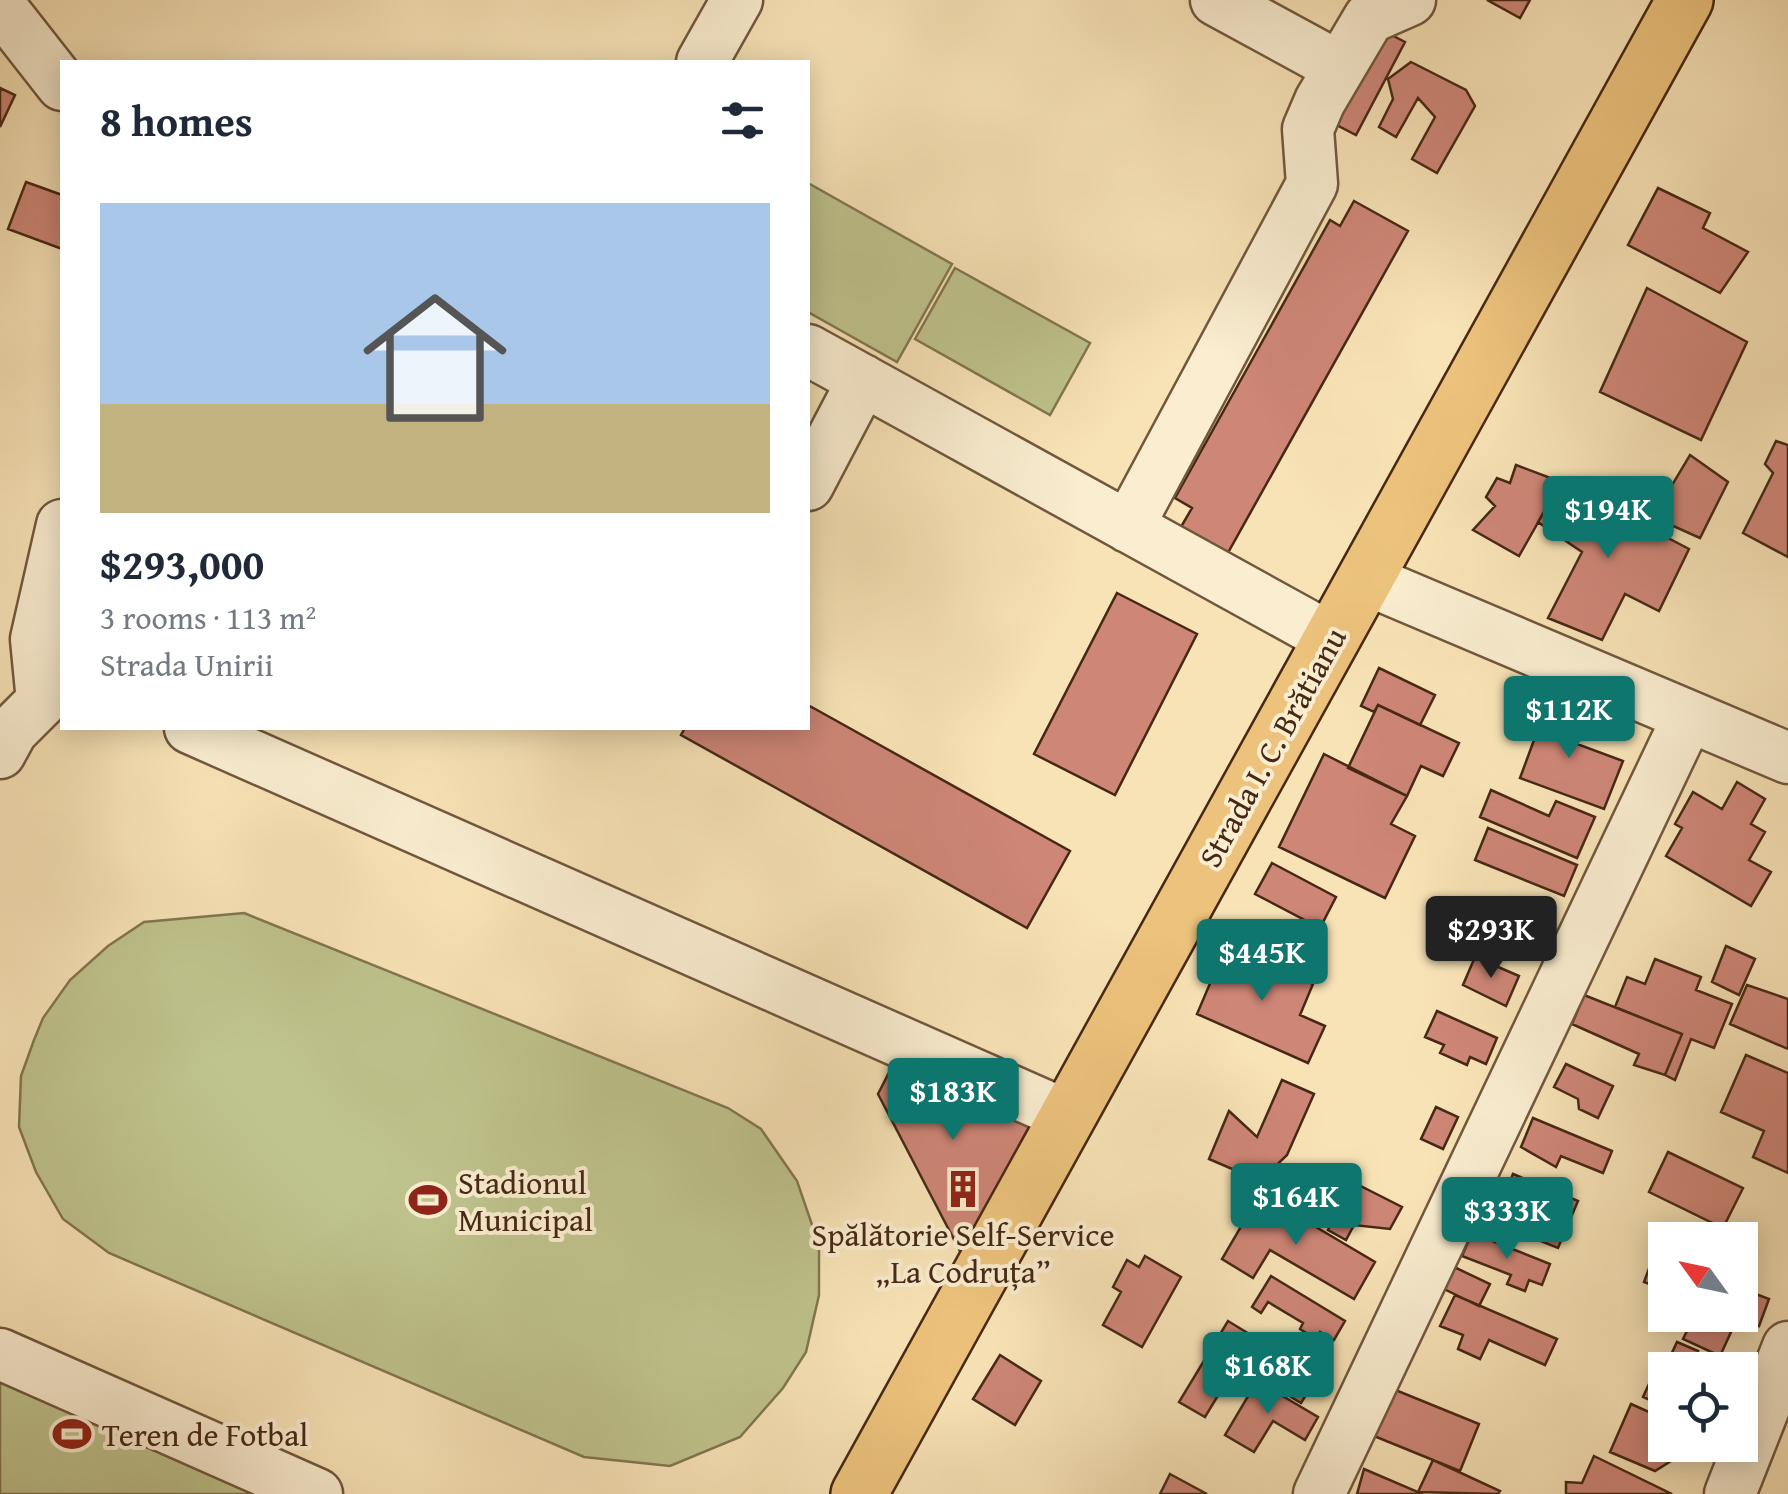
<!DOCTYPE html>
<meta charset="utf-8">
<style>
body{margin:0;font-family:"Gentium Book Plus",serif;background:#f2f2f3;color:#1f2937;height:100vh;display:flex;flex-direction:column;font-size:38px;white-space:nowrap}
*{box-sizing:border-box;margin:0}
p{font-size:32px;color:#747a83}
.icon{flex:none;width:55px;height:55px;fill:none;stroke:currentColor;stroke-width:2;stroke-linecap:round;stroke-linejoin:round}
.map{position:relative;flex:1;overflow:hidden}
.drawer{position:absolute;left:60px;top:60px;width:750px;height:670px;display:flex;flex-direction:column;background:#fff;border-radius:0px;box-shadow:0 5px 25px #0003}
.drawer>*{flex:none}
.needle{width:65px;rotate:303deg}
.tools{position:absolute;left:1648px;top:1222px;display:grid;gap:20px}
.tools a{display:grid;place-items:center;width:110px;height:110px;border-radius:0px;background:#fff;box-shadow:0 5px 25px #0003;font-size:50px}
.price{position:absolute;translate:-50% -85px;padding:0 22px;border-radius:10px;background:#0f766e;color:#fff;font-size:32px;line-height:65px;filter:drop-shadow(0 2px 5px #0008)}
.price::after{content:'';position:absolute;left:50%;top:60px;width:30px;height:22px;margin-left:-15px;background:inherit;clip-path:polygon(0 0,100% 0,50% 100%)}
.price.on{background:#222;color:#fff}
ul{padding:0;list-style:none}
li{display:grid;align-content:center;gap:20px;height:530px;padding:0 40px}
li span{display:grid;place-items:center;height:310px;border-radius:0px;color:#555}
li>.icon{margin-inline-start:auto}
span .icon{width:180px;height:180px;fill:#fffc;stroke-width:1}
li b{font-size:42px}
h2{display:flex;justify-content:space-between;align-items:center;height:120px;padding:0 40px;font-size:42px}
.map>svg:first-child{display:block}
.green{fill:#bfc38d;stroke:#827650;stroke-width:2.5}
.building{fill:#ce8677;stroke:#462814;stroke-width:2.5}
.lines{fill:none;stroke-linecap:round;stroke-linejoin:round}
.minor-casing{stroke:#72573d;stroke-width:55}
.major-casing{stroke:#462814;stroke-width:60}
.minor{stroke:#faedd0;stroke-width:50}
.major{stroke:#ecc27c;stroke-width:55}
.labels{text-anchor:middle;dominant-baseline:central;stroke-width:8;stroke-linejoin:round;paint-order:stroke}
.street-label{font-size:32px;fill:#462814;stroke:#faedd0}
.poi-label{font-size:32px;fill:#462814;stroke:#faedd0;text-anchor:start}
</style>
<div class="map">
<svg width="1788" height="1494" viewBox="0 0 1788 1494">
<rect width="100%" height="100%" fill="#f8e3b7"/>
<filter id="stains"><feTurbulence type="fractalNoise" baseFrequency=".002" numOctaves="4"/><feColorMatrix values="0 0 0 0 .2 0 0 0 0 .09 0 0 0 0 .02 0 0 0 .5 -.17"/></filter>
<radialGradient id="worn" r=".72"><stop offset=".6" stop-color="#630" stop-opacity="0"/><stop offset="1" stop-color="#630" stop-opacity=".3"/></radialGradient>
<path class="green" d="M808,183L952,264L897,362L808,312Z
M955,268L1090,343L1050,415L915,339Z
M244,913L728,1108L761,1129L797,1181L819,1245V1295L806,1352L783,1388L740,1437L670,1466L584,1457L109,1253L63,1219L36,1172L19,1127L21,1076L34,1040L43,1018L70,980L108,946L144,922Z
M0,1377L287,1494H0Z"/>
<path class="building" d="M1487,0H1530L1520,18Z
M1376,27L1405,42L1356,135L1327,120Z
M1411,62L1466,90L1475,106L1437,173L1412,159L1435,117L1418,98L1396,137L1379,127L1393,99L1388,79Z
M0,88L15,95L0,127Z
M26,182L62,195V249L8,229Z
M1658,188L1710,213L1703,228L1748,252L1720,293L1628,245Z
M1354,201L1408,231L1225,558L1178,532L1192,508L1175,498L1330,220L1340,226Z
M1647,288L1747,342L1701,440L1600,392Z
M1776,441L1788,445V557L1743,533L1773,473L1765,464Z
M1690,455L1728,482L1700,538L1653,517Z
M1516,465L1561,482L1519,556L1473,530L1495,506L1486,497L1497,478L1510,483Z
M1561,482L1689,549L1659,611L1625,594L1602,640L1548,618L1582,552L1538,522Z
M1117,593L1197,634L1115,795L1034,754Z
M1379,668L1435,695L1420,725L1378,705L1374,712L1361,706Z
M808,705L1070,851L1027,928L681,735L685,728H808Z
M1378,705L1459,743L1443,776L1421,766L1407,796L1348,768Z
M1547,705L1585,720L1577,744L1623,761L1604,809L1520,778Z
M1324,754L1407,796L1391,824L1415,836L1385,898L1279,847Z
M1737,782L1765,799L1751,824L1765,832L1749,860L1771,872L1751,906L1666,856L1682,828L1675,824L1693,792L1722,809Z
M1491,790L1549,816L1556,801L1595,817L1577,858L1480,817Z
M1488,828L1577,865L1564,896L1475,860Z
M1272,863L1336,897L1320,928L1255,894Z
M1226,946L1313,984L1300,1015L1325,1026L1308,1063L1197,1014Z
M1726,946L1755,959L1739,995L1712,982Z
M1475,957L1519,976L1506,1006L1463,985Z
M1655,959L1701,977L1696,990L1732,1004L1714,1048L1691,1039L1675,1080L1665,1075L1682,1034L1615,1007L1627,977L1645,984Z
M1747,985L1788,999V1049L1730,1024Z
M1584,995L1682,1034L1665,1075L1634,1065L1639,1054L1572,1024Z
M1437,1011L1497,1038L1486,1064L1470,1057L1467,1065L1440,1053L1444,1045L1425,1037Z
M1746,1055L1788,1073V1173L1753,1157L1764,1131L1721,1112Z
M897,1057L1034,1124L961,1253L878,1094Z
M1566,1064L1613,1086L1598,1118L1579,1109L1578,1099L1554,1087Z
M1282,1080L1314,1094L1287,1155L1260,1181L1209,1159L1229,1111L1257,1137Z
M1436,1107L1458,1117L1443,1149L1421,1139Z
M1533,1118L1612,1151L1603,1173L1561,1156L1556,1167L1521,1147Z
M1668,1152L1743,1188L1723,1228L1649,1192Z
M1335,1173L1402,1207L1390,1229L1354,1225L1346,1240L1328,1230L1333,1220L1316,1211Z
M1513,1174L1578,1201L1558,1248L1493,1222Z
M1260,1194L1375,1262L1354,1299L1270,1250L1253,1278L1222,1259Z
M1472,1233L1550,1264L1542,1285L1529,1280L1525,1291L1507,1284L1511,1275L1462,1256Z
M1660,1239L1665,1241V1290L1644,1282Z
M1145,1256L1181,1277L1142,1347L1103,1325L1121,1292L1113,1287L1127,1260L1139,1267Z
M1454,1267L1490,1284L1479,1306L1444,1289Z
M1271,1276L1345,1321L1334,1340L1320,1332L1316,1339L1300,1329L1303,1323L1268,1302L1261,1313L1252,1307Z
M1740,1288L1769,1299L1759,1326L1731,1315H1740Z
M1455,1295L1557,1339L1545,1365L1489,1340L1480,1359L1458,1349L1463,1335L1440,1326Z
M1695,1315L1737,1319L1720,1356L1683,1339Z
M1228,1321L1318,1376L1301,1403L1237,1364L1205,1417L1179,1402Z
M1677,1342L1698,1351L1693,1362L1711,1370H1665V1407L1643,1397L1663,1354L1670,1357Z
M1000,1355L1041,1381L1015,1425L973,1399Z
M1257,1381L1318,1417L1305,1440L1273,1421L1254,1452L1225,1435Z
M1393,1389L1479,1424L1460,1471L1374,1436Z
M1631,1404L1665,1419V1445H1690V1449L1655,1471L1610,1452Z
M1594,1456L1672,1494H1566V1482L1582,1483Z
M1433,1460L1500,1491L1498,1494L1418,1492Z
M1364,1469L1418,1492L1421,1494H1357Z
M1170,1474L1207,1494H1160Z"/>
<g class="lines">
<g class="minor-casing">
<path id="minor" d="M2,0L4,11L62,85
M1216,0L1339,67
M702,62L737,0
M808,350L1332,639
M808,485L863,380
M1128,527L1312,184L1308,129L1320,101L1369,18L1410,0
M1365,579L1788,758
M42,701L36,639L62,525
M190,728L1068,1116
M0,753L12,731L42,701
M0,1354L317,1494
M1319,1494L1688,717
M1730,1494L1788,1347"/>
</g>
<g class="major-casing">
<path id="major" d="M859,1494L1685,0"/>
</g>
<use href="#minor" class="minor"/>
<use href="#major" class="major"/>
</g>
<defs>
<g id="building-bare" transform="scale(3)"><path d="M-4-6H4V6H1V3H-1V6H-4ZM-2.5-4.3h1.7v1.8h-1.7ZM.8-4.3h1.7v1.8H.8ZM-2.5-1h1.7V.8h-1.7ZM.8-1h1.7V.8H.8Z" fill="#8f2418" stroke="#faedd0" stroke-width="2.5" paint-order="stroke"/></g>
<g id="stadium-bare" transform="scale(3)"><path d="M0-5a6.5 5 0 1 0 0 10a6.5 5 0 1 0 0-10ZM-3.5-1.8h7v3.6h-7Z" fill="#8f2418" stroke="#faedd0" stroke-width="2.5" paint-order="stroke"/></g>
</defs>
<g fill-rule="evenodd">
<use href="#building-bare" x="963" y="1189"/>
<use href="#stadium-bare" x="428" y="1200"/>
<use href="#stadium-bare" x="72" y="1434"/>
</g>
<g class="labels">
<g class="street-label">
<text transform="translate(1272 747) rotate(-61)">Strada I. C. Brătianu</text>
</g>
<g class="poi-label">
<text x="458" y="1182">Stadionul<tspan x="458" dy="37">Municipal</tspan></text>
<text x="963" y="1234" text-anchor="middle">Spălătorie Self-Service<tspan x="963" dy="37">„La Codruța”</tspan></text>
<text x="102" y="1434">Teren de Fotbal</text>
</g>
</g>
<rect width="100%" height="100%" filter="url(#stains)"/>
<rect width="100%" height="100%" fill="url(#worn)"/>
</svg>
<div class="tools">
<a><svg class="needle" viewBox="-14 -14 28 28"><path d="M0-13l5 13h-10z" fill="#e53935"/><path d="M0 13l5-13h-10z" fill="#747a83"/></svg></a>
<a><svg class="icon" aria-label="locate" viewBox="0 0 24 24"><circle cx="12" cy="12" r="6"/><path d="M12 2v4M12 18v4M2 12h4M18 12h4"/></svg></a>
</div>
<b class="price" style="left:1608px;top:561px">$194K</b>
<b class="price" style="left:1569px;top:761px">$112K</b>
<b class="price on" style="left:1491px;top:981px">$293K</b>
<b class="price" style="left:1262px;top:1004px">$445K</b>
<b class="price" style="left:953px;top:1143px">$183K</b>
<b class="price" style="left:1296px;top:1248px">$164K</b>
<b class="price" style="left:1507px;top:1262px">$333K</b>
<b class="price" style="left:1268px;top:1417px">$168K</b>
<section class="drawer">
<h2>8 homes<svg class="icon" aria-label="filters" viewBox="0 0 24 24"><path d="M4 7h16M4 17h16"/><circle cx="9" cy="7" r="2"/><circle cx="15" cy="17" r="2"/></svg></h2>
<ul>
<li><span style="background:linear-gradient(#a9c7e8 65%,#c2b280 0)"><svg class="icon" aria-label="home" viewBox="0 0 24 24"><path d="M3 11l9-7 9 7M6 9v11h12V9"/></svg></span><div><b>$293,000</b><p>3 rooms · 113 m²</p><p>Strada Unirii</p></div></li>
</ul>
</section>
</div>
